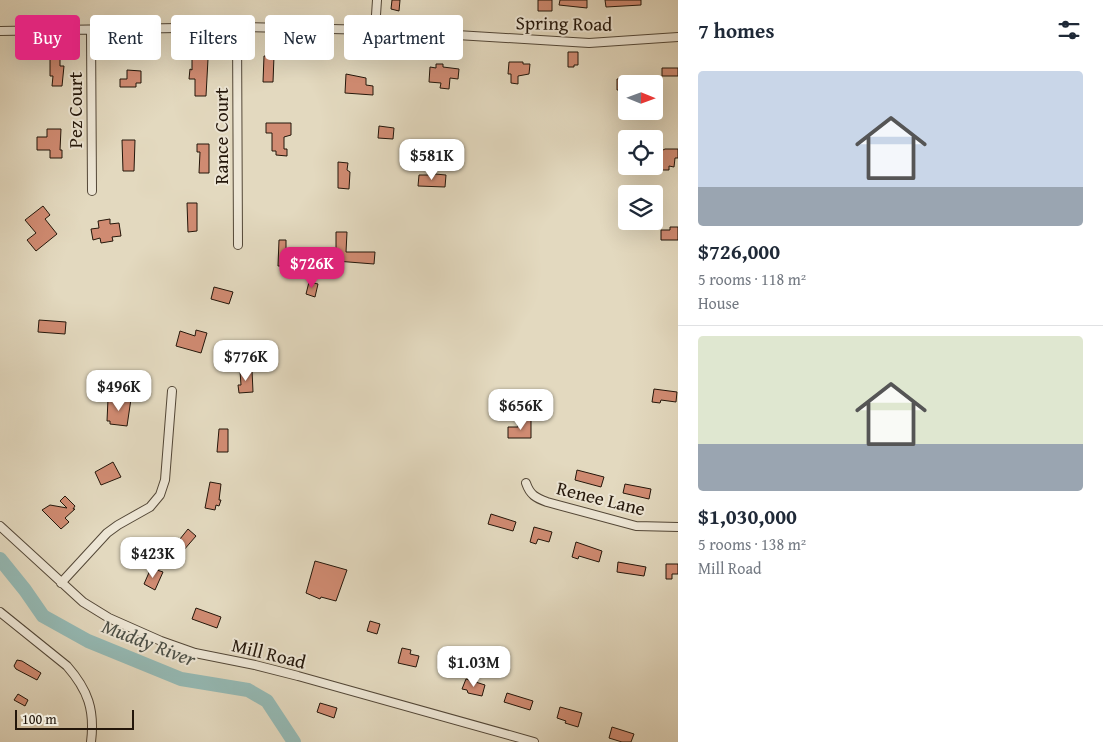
<!DOCTYPE html>
<meta charset="utf-8">
<style>
body{margin:0;font-family:"Gentium Book Plus",serif;background:#f6f6f7;color:#1f2937;height:100vh;display:flex;flex-direction:column;font-size:19px;white-space:nowrap}
*{box-sizing:border-box;margin:0}
p{font-size:16px;color:#747a83}
.icon{flex:none;width:28px;height:28px;fill:none;stroke:currentColor;stroke-width:2;stroke-linecap:round;stroke-linejoin:round}
.map{position:relative;flex:1;overflow:hidden}
.panel{display:flex;flex-direction:column;background:#fff;width:425px}
.panel>*{flex:none}
.guide{position:absolute;left:15px;top:15px;width:475px;height:45px;display:flex;gap:10px}
.needle{width:32px;rotate:91deg}
.fabs{position:absolute;left:618px;top:75px;display:grid;gap:10px}
.fabs a{display:grid;place-items:center;width:45px;height:45px;border-radius:5px;background:#fff;box-shadow:0 5px 20px #0002;font-size:25px}
.scale{position:absolute;left:15px;bottom:12px;width:119px;box-sizing:border-box;padding-left:5px;border:2px solid #23160a;border-top:0;font-size:14px;line-height:18px;white-space:nowrap;color:#23160a;-webkit-text-stroke:4px #ede6d5;paint-order:stroke}
.price{position:absolute;translate:-50% -42px;padding:0 11px;border-radius:10px;background:#fff;color:#222;font-size:16px;line-height:32px;filter:drop-shadow(0 1px 2px #0008)}
.price::after{content:'';position:absolute;left:50%;top:30px;width:15px;height:11px;margin-left:-8px;background:inherit;clip-path:polygon(0 0,100% 0,50% 100%)}
.price.current{background:#db2777;color:#fff}
ul{padding:0;list-style:none}
li{display:grid;align-content:center;gap:10px;height:265px;padding:0 20px}
li+li{border-top:1px solid #e0e1e3}
li span{display:grid;place-items:center;height:155px;border-radius:5px;color:#555}
li>.icon{margin-inline-start:auto}
span .icon{width:90px;height:90px;fill:#fffc;stroke-width:1}
li b{font-size:21px}
h2{display:flex;justify-content:space-between;align-items:center;height:60px;padding:0 20px;font-size:21px}
.pill{padding:0 18px;border-radius:5px;background:#fff;box-shadow:0 5px 20px #0002;font-size:18px;line-height:45px}
.pill.current{background:#db2777;color:#fff}
main{display:flex;flex:1;min-height:0}
.map>svg:first-child{display:block}
.lines{fill:none;stroke-linecap:round;stroke-linejoin:round}
.river{stroke:#95bab5;stroke-width:14}
.building{fill:#d08b72;stroke:#23160a}
.minor-casing{stroke:#534737;stroke-width:10}
.minor{stroke:#ede6d5;stroke-width:8}
.labels{text-anchor:middle;dominant-baseline:central;stroke-width:4;stroke-linejoin:round;paint-order:stroke}
.street-label{font-size:19px;fill:#23160a;stroke:#ede6d5}
.water-label{font-size:20px;font-style:italic;fill:#4b4f46;stroke:#ede6d5}
</style>
<main>
<div class="map">
<svg width="678" height="742" viewBox="0 0 678 742">
<rect width="100%" height="100%" fill="#e3d9bf"/>
<filter id="stains"><feTurbulence type="fractalNoise" baseFrequency=".004" numOctaves="4"/><feColorMatrix values="0 0 0 0 .2 0 0 0 0 .09 0 0 0 0 .02 0 0 0 .5 -.17"/></filter>
<radialGradient id="worn" r=".72"><stop offset=".6" stop-color="#630" stop-opacity="0"/><stop offset="1" stop-color="#630" stop-opacity=".3"/></radialGradient>
<g class="lines">
<path class="river" d="M0,559L25,590L43,616L88,641L181,679L248,690L267,701L294,742"/>
</g>
<path class="building" d="M392,0H400L399,11L391,9Z
M538,0H552V11H538Z
M560,0H587V8L559,5Z
M605,0H641V5L606,7Z
M568,52H578V65H574V67H568Z
M264,56H274L273,82H263Z
M50,58H60V66H64L62,86H52L53,76H50Z
M192,59H208L206,96H195V79H189L190,69L192,70Z
M509,62H523V64H530L529,74L518,76V84L511,83V74H508Z
M436,64H443V67L459,69L458,79L450,78L449,89L440,88L441,83L429,82L430,67L436,68Z
M662,68H678V76H662Z
M127,70L141,71V83H136V87H120V79H127Z
M346,74L366,78V85L373,86V95L345,93Z
M626,78V90H617V79Z
M266,123H291V135L284,137V149H287V156L276,155V151H272V133H266Z
M379,126L394,128L393,139L378,138Z
M47,129H61L60,150H62V158H50V150H37V137H47Z
M122,140H135L134,171H123Z
M197,144H209V173H199L200,152H197Z
M665,149H678V158H675L674,167L669,166V170H660L661,151Z
M338,162L348,163L347,170L350,172L349,189L338,188Z
M435,174L446,175L445,187L418,186L419,175H435Z
M187,203H197V231L188,232Z
M43,206L50,215L45,219L57,234L36,251L27,240L36,233L25,220Z
M110,219V224L119,223L121,236L112,237L113,241L101,243L100,238L93,240L91,229L99,228L98,221Z
M670,227H678V240H661V230H670Z
M336,232H347L346,252H375L374,264L336,261Z
M279,240H286V266H278Z
M309,282L318,284L315,297L306,294Z
M214,287L233,292L229,304L211,299Z
M39,320L66,322L65,334L38,332Z
M196,330L207,333L201,353L176,346L180,331L195,336Z
M252,370L253,392L239,393L238,385H241L240,371Z
M654,389L677,392L676,402L661,400L660,403L652,402Z
M121,398L131,399L127,426L110,424V421H107L108,399L121,400Z
M523,420H531V438H508V427H518V423H523Z
M219,429H228V452H217Z
M113,462L121,477L101,485L95,472Z
M577,470L604,477L601,487L575,480Z
M210,482L221,484L219,500H221L219,506L216,505L215,510L205,508Z
M625,484L651,489L649,499L623,493Z
M65,496L75,506L73,509H75L65,518L69,522L61,529L42,510L50,505L67,508L60,501Z
M491,514L516,522L513,531L488,524Z
M534,527L552,532L549,542L538,539L536,544L530,542Z
M188,529L196,536L183,551L174,542L178,538L180,539Z
M576,542L602,551L599,562L579,556L578,559L572,557Z
M315,561L347,570L336,601L321,597L320,599L306,593Z
M618,562L646,567L644,576L617,572Z
M666,564H678V574H672V579H666Z
M151,568L163,572L155,590L144,584Z
M196,608L221,617L217,628L192,619Z
M370,621L380,624L377,634L367,631Z
M402,648L411,650L410,654L419,656L416,667L398,663Z
M17,660L22,661L41,673L37,680L16,669L14,666Z
M466,679L485,685L482,696L468,693L467,690L462,689Z
M507,693L533,701L530,710L504,702Z
M18,694L28,700L25,706L14,700Z
M320,703L337,708L334,718L317,712Z
M560,707L582,713L578,727L565,723L566,721L557,718Z
M612,727L634,734L631,742H622L609,738Z"/>
<g class="lines">
<g class="minor-casing">
<path id="minor" d="M237,27L238,245
M91,30L92,191
M375,30L377,0
M0,31L237,27L375,30L589,43L678,37
M526,483C530,495 536,498 547,502L636,526L678,527
M0,526L83,602L109,618L161,641L195,653L255,665L298,676L534,742
M61,583L107,533L118,525L150,507L160,495L165,480L172,391
M0,612L67,666C88,690 95,710 91,742"/>
</g>
<use href="#minor" class="minor"/>
</g>
<g class="labels">
<g class="street-label">
<text transform="translate(564 23) rotate(1)">Spring Road</text>
<text transform="translate(75 110) rotate(-90)">Pez Court</text>
<text transform="translate(221 136) rotate(-90)">Rance Court</text>
<text transform="translate(601 498) rotate(14)">Renee Lane</text>
<text transform="translate(269 653) rotate(14)">Mill Road</text>
</g>
<g class="water-label">
<text transform="translate(149 642) rotate(21)">Muddy River</text>
</g>
</g>
<rect width="100%" height="100%" filter="url(#stains)"/>
<rect width="100%" height="100%" fill="url(#worn)"/>
</svg>
<div class="fabs">
<a><svg class="needle" viewBox="-14 -14 28 28"><path d="M0-13l5 13h-10z" fill="#e53935"/><path d="M0 13l5-13h-10z" fill="#747a83"/></svg></a>
<a><svg class="icon" aria-label="locate" viewBox="0 0 24 24"><circle cx="12" cy="12" r="6"/><path d="M12 2v4M12 18v4M2 12h4M18 12h4"/></svg></a>
<a><svg class="icon" aria-label="layers" viewBox="0 0 24 24"><path d="M12 4l9 5-9 5-9-5zM3 14l9 5 9-5"/></svg></a>
</div>
<div class="scale">100 m</div>
<b class="price" style="left:432px;top:181px">$581K</b>
<b class="price current" style="left:312px;top:289px">$726K</b>
<b class="price" style="left:246px;top:382px">$776K</b>
<b class="price" style="left:119px;top:412px">$496K</b>
<b class="price" style="left:521px;top:431px">$656K</b>
<b class="price" style="left:153px;top:579px">$423K</b>
<b class="price" style="left:474px;top:688px">$1.03M</b>
<div class="guide">
<a class="pill current">Buy</a>
<a class="pill">Rent</a>
<a class="pill">Filters</a>
<a class="pill">New</a>
<a class="pill">Apartment</a>
</div>
</div>
<section class="panel">
<h2>7 homes<svg class="icon" aria-label="filters" viewBox="0 0 24 24"><path d="M4 7h16M4 17h16"/><circle cx="9" cy="7" r="2"/><circle cx="15" cy="17" r="2"/></svg></h2>
<ul>
<li><span style="background:linear-gradient(#c9d6e8 75%,#9aa5b1 0)"><svg class="icon" aria-label="home" viewBox="0 0 24 24"><path d="M3 11l9-7 9 7M6 9v11h12V9"/></svg></span><div><b>$726,000</b><p>5 rooms · 118 m²</p><p>House</p></div></li>
<li><span style="background:linear-gradient(#dfe7d0 70%,#9aa5b1 0)"><svg class="icon" aria-label="home" viewBox="0 0 24 24"><path d="M3 11l9-7 9 7M6 9v11h12V9"/></svg></span><div><b>$1,030,000</b><p>5 rooms · 138 m²</p><p>Mill Road</p></div></li>
</ul>
</section>
</main>
